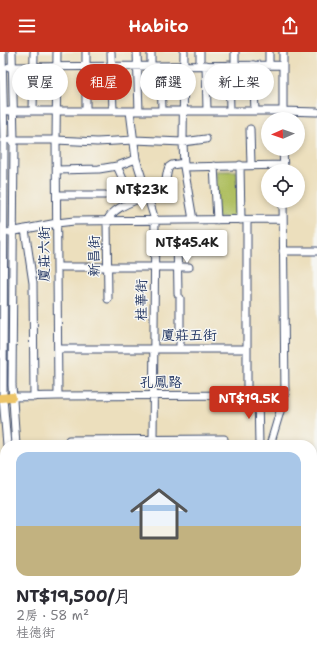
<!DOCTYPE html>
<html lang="zh-TW">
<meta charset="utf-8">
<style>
body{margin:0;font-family:"Shantell Sans","LXGW WenKai TC",sans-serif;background:#f7f7f7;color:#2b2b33;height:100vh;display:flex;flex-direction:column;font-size:15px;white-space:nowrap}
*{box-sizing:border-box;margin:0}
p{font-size:13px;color:#7c7c81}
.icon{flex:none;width:22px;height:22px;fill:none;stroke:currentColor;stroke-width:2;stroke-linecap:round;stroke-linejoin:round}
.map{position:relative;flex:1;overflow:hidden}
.side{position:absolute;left:0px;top:388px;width:317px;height:220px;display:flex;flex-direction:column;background:#fff;border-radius:16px 16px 0 0;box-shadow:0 2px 6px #0003}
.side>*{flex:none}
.guide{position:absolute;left:12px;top:12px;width:293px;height:36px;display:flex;gap:8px}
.needle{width:26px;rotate:268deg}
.controls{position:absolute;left:261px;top:60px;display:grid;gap:8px}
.controls a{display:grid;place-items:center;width:44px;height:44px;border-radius:50%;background:#fff;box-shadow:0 2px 6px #0003;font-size:20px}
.price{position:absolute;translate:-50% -34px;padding:0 9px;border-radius:4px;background:#fff;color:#222;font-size:13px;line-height:26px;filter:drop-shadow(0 1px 2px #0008)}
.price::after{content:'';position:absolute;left:50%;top:24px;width:12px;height:9px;margin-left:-6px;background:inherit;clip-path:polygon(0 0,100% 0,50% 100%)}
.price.selected{background:#c8321e;color:#fff}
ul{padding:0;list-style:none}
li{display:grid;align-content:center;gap:8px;height:212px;padding:0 16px}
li+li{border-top:1px solid #e1e1e2}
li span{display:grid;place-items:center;height:124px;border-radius:12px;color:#555}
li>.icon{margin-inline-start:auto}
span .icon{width:72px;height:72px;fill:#fffc;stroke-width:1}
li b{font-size:17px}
.chip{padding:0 14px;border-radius:18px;background:#fff;box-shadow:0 2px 6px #0003;font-size:14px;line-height:36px}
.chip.selected{background:#c8321e;color:#fff}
header{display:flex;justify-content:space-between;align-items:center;height:52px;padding:0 16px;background:#c8321e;color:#fff;font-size:18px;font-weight:600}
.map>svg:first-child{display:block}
.green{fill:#afbf61;stroke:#657760}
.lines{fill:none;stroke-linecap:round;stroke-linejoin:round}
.minor-casing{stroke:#3a496c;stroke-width:9}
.major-casing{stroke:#3a496c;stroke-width:10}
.minor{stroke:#fff;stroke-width:7}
.major{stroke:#edc569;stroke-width:8}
.labels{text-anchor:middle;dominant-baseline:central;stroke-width:3;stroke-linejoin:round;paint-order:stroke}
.street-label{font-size:14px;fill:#1b2f5e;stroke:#f6f6f2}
</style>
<header><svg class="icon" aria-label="menu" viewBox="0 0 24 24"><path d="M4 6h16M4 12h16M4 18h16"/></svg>Habito<svg class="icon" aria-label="share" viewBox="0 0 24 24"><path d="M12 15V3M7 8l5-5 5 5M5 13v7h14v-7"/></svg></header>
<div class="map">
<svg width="317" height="608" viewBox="0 0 317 608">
<rect width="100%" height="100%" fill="#f6f6f2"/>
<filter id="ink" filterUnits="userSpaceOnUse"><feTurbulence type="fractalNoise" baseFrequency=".025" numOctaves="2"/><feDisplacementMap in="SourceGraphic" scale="8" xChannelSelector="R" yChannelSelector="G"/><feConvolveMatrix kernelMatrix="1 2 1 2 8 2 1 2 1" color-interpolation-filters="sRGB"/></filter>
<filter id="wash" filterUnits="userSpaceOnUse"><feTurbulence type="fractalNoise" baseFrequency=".012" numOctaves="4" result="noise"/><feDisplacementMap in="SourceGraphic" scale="16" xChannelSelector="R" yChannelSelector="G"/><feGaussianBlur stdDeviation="0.9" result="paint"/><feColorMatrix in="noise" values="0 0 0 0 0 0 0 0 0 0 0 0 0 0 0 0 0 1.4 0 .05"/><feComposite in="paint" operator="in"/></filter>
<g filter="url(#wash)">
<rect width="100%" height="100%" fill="#ecdfbd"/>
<path class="green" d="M216,119H237L238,166H217Z
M5,479V491L2,492L0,498V480Z"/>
</g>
<g filter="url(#ink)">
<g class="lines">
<g class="minor-casing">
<path id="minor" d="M2,0L4,88L3,346L7,393
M12,0L14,88L12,333L16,393
M57,0L56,88L58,344
M86,0V59
M111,0L113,59
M137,0L139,59
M184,0L183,90L184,115L193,168
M200,0V13
M235,0V13
M269,0V13
M283,0V67
M206,13L207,59
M229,13L230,59
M253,13L255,59
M151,14V0
M161,14L162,59
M9,15L283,13
M9,59H283L317,60
M33,59L34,0
M130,59L136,107L155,168L153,387L151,393
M250,77L251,113
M10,88H56L97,90L134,88L183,90L206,87
M283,97L284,119
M240,113L241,168
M117,114L133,149
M214,114L217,168
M184,115L284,113
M57,118L99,117L117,114L136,107
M57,143H105
M25,177L33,231L34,345
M10,180L57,171L74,169L283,167
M177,184L178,242
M283,199H317
M57,215H189
M180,246V296
M108,247L107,169C114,153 140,148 154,140C158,139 162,137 164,133C167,129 166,121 169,115L172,113L184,111
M58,297H247
M247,343V168
M258,343L259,393
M12,345L58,344L285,343
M69,388L224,387L223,393
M270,393L285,343L283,149
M0,515H5
M312,515H317
M24,603V608
M32,603V608
M145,603V608
M183,603V608
M220,603V608
M258,603V608
M108,608V603"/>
</g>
<g class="major-casing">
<path id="major" d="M0,346L12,345"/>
</g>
<use href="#minor" class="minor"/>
<use href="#major" class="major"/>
</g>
</g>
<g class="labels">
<g class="street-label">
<text transform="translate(44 202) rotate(-90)">廈莊六街</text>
<text transform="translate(94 204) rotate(-90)">新昌街</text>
<text transform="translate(141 248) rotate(-89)">桂華街</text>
<text x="189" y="283">廈莊五街</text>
<text x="161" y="330">孔鳳路</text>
</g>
</g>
</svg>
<div class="controls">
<a><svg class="needle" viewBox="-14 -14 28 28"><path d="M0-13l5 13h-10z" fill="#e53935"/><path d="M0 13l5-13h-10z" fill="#7c7c81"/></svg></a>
<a><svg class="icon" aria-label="locate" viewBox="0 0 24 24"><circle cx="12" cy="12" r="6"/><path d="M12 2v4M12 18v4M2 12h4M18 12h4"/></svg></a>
</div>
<b class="price" style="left:142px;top:159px">NT$23K</b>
<b class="price" style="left:187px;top:212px">NT$45.4K</b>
<b class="price selected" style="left:249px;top:368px">NT$19.5K</b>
<div class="guide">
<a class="chip">買屋</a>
<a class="chip selected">租屋</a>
<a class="chip">篩選</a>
<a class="chip">新上架</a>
</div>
<section class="side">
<ul>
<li><span style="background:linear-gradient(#a9c7e8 60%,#c2b280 0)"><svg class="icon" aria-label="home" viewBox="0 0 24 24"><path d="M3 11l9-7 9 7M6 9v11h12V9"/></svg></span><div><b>NT$19,500/月</b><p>2房 · 58 m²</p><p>桂德街</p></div></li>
</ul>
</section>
</div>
